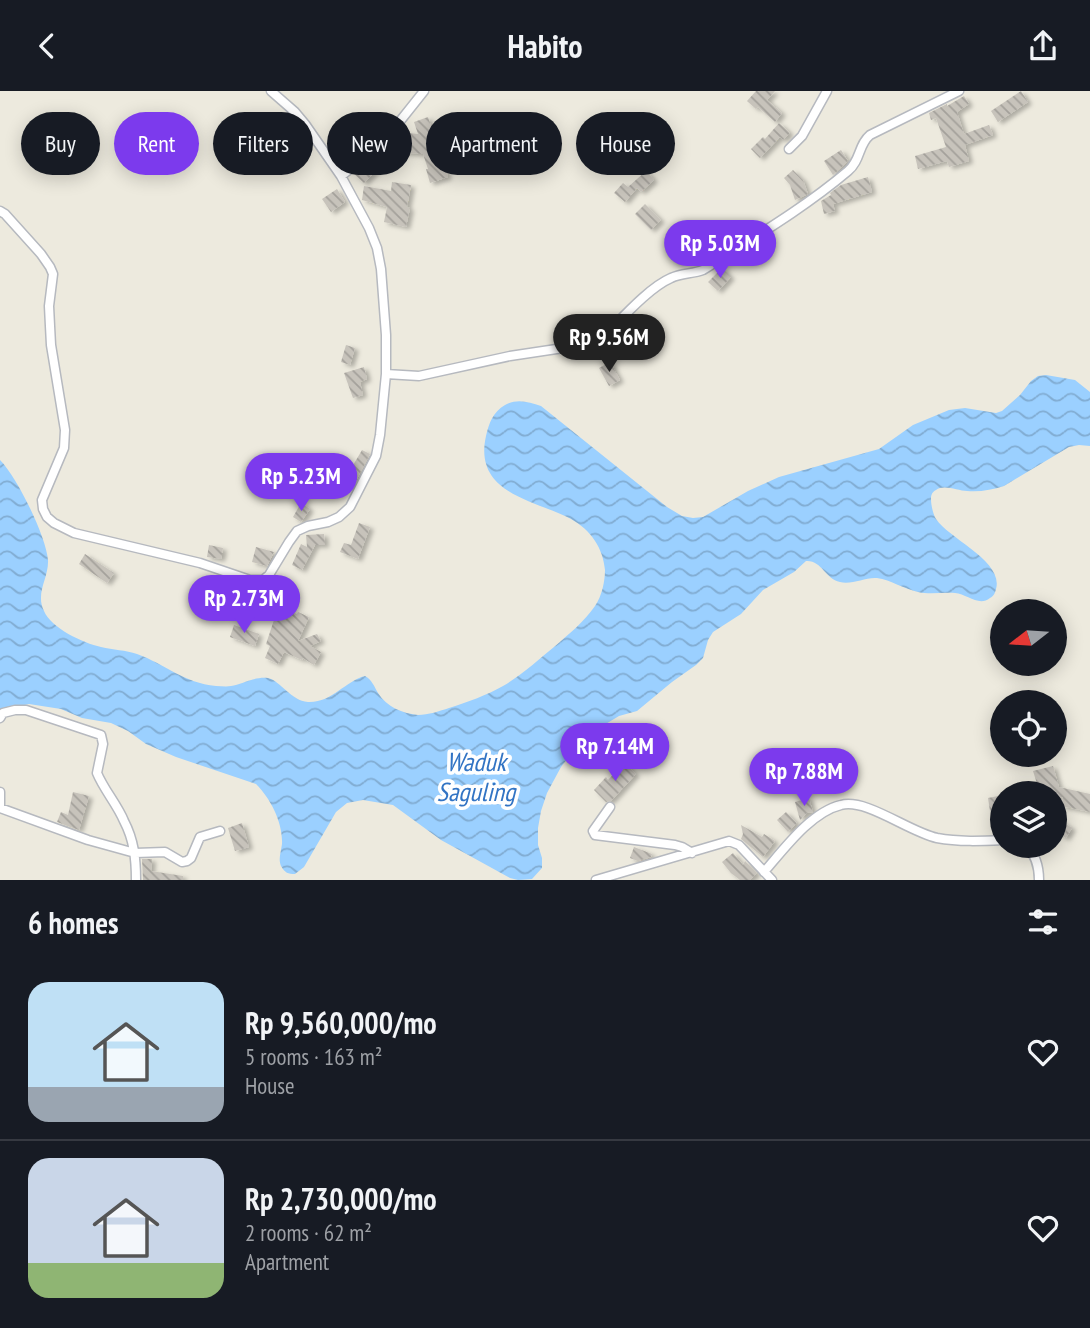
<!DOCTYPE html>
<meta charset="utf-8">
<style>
body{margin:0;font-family:"PT Sans Narrow",sans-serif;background:#242831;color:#f1f3f6;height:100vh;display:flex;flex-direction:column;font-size:26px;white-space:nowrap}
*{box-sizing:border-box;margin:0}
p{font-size:23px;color:#9ea1a6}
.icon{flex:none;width:38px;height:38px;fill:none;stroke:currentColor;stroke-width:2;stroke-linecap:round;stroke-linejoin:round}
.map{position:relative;height:789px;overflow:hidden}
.panel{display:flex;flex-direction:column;background:#171b24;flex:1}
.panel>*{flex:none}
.guide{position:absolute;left:21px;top:21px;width:700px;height:63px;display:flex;gap:14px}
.needle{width:46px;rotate:253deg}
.tools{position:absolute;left:990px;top:508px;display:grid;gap:14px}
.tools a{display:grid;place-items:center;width:77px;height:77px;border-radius:50%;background:#171b24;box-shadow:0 4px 18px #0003;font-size:35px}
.price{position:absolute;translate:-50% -60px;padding:0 16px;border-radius:24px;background:#7c3aed;color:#fff;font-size:23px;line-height:46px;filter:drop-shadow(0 2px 4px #0008)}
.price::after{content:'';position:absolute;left:50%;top:42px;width:21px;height:16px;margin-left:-10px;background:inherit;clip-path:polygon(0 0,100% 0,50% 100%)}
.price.active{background:#222;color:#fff}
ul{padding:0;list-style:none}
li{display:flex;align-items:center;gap:21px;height:175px;padding:0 28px}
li+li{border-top:2px solid #363941}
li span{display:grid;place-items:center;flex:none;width:196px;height:140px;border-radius:21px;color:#555}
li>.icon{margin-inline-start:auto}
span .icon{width:84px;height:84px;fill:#fffc;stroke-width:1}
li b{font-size:30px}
h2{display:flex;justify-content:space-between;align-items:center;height:84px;padding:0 28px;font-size:30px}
.tag{padding:0 24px;border-radius:32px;background:#171b24;box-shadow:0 4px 18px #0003;font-size:24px;line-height:63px}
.tag.active{background:#7c3aed;color:#fff}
header{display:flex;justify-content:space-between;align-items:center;height:91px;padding:0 28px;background:#171b24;font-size:32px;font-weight:600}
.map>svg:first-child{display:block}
.water{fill:url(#water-waves)}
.building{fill:url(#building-back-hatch);filter:url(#shadow)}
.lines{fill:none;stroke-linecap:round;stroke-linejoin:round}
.minor-casing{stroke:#b6b9bf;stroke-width:11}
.minor{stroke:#fff;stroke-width:8}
.labels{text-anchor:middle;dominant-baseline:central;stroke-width:7;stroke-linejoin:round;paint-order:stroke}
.water-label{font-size:26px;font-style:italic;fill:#3274c4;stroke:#fff}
</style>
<header><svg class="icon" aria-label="back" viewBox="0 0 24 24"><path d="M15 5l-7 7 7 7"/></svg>Habito<svg class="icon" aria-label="share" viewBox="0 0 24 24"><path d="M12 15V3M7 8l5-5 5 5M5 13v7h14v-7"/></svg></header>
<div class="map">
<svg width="1090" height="789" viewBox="0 0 1090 789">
<defs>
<pattern id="water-waves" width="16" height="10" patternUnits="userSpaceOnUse" patternTransform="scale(1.75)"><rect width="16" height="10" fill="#9bd0ff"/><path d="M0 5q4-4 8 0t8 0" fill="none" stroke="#81acd2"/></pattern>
<pattern id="building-back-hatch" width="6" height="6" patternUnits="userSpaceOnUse" patternTransform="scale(1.75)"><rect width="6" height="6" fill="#c7c3bb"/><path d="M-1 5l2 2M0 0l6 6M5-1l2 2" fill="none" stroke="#a4a19b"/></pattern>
<filter id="shadow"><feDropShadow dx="4" dy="2.5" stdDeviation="2" flood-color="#0004"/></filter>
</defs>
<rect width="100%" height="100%" fill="#edeade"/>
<path class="water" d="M1046,284L1075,289L1090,301V355L1079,354L1069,356L1004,395C992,399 980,401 967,400C958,400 944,393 936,399C932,401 931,404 931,408C931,414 933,423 936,428C949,448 1004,470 996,498C995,502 994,505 990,507C979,516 967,503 955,502C943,501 930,504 918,501C904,498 891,489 877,487C865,486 852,494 840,491C825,488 822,469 806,470L794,481L763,499L741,523L713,541L708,549L703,567L696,574L672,591L637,620L619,625L584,646L561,676L547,702L541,720L538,737V754L542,767V777L532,788L518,789L510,787L441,749L393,714L363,709L347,712L336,721L304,776L295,783C288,783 285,782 281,775C278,768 281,761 282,753C283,732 271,708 256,693L176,666L146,653L128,640L111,632L82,627L61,618L29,613L16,616L0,623V369C17,386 46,445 48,469C49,487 35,502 44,520C51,537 83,552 101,556C113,559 126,559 137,563C165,573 184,592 216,595C221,595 226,596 231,595C242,593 256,585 268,587C281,590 291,610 308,611C332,612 345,590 365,585C372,589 374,595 378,602C387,616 401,622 418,624C428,624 440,620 449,617C468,611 487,604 503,595C522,584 538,569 554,556C569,543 584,531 595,515C602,505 605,490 605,479C603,457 591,439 571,428C535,409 473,403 486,345C489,332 493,321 505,314C517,307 529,311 541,315L667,416L682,425L693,427L703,426L748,400L779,386L879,358L913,334L949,319L965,317L996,322L1002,320L1020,304L1031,290L1038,285Z"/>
<path class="building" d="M756,0H775L767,9L782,22L775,31L758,16L756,18L747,10Z
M1021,0L1028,11L998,31L991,20Z
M964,5L969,13L957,21L964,43L989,34L993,44L965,54L969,70L949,76L947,70L918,78L915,65L946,56L936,27L931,29L929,22L947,13V15Z
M428,26L432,38L429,39L435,56H436L442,74L444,73L448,86L430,92L426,78H428L423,63L397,61L400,41L418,43L414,31Z
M779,32L790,42L783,49L780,46L760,67L751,58L763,46L765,48Z
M377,34L384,39L376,49L366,57L358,51L365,43L368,45Z
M841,59L848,70L833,84L824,70Z
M385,60L393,68L383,79L380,76L364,92L354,83L365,75L366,76Z
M793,79L803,89L808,103L795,109L790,94L784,87Z
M646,80L654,89L641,101L637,97L625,111L614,102L623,92L628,96Z
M868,86L872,101L833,113L835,120L824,123L821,110L831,104L830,102L841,94Z
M392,91L411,94L407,116L410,117L406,136L384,131L387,116L362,109L364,95L391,100Z
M337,98L345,111L331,121L322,108Z
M645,113L661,129L651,139L635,123Z
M674,148L686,164L676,171L665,155Z
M722,177L731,186L718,200L708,191Z
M346,254L355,257L350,274L341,271Z
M610,271L620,289L609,295L599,277Z
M364,276L367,288L360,291L363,304L353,307L344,282Z
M362,359L370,363L356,390L348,387L352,376Z
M301,412L310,418L301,431L293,426Z
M359,432L370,436L358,468L340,461L344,452L351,454Z
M324,443L325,454H315L302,479L292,474L301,453L307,456L306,444Z
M209,454L223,457L221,468L207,466Z
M256,456L274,461L267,475L252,471Z
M85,463L114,482L107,492L79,473Z
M278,517L297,523L298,521L309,526L298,550L317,543L321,550L310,555L321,561L314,574L303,567L302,569L284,561L278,573L265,567L270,555L266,553Z
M234,534L259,543L255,555L230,546Z
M624,672L636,683L611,710L606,711L594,699L606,686L608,689Z
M1053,675L1059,696L1090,703V721L1061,715L1063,706L1055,708V702H1048L1047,697L1039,699L1033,680Z
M73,701L89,705L79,739L57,731L61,721L68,724Z
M1003,704V740H999L995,719L990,720L988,707Z
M809,707L813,721L807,722L800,729L795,711Z
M786,721L797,732L788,741L777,729Z
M1055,726L1072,737L1066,747L1055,741Z
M242,732L249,756L235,760L228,737Z
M741,734L762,746L764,743L775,750L763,766L741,748L743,743Z
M634,756L652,763L651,766L638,770L630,767Z
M733,762L743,774L745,770L757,782L750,789H740L731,782L722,771Z
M142,768H152L151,780L183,785V789H143Z"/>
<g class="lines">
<g class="minor-casing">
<path id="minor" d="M271,0L295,21L305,33L341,85L369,137L377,157L381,178L386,244V283L419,285L510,265L583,254L597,248L607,242C624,225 650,196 671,187C681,182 693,183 703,179C753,147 803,118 848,80C861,69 858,54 870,44L959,0
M789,58L802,45L827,0
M341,85L381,54L424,0
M0,120L5,123L41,163L50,176L53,183L49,215L50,235L51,254L65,339L64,357L42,409L43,418L47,426L54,432L74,442L200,472L250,489H263L269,484L289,451L297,440L308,435L328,431L339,426L350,416L376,365L380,344L386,283
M0,627L3,622L15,619H26L101,644L103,653L97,682C104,699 117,713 124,730C134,749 136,768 136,789
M0,701V717
M610,716L593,740L595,744L675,754L682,756L692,762
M0,717L88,749L135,762L165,761L182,771L187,770L191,767L200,746L220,740
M1026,754C1036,764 1039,775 1039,789
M764,781C784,758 811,721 841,714C866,707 909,741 937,747C959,751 981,750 1003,749
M596,789L729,750L739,754L772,789"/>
</g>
<use href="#minor" class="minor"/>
</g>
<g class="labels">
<g class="water-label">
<text x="476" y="670">Waduk<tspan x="476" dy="30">Saguling</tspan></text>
</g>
</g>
</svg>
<div class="tools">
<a><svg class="needle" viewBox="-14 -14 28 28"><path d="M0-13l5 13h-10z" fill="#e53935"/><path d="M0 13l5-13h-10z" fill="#9ea1a6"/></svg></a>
<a><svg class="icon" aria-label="locate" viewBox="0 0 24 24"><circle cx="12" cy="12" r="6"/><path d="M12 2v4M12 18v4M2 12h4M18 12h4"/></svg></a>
<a><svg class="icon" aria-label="layers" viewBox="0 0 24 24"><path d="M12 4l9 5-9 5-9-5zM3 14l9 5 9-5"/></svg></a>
</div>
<b class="price" style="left:720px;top:189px">Rp 5.03M</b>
<b class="price active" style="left:609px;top:283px">Rp 9.56M</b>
<b class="price" style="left:301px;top:422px">Rp 5.23M</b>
<b class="price" style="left:244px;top:544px">Rp 2.73M</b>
<b class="price" style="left:615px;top:692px">Rp 7.14M</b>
<b class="price" style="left:804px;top:717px">Rp 7.88M</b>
<div class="guide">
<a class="tag">Buy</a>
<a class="tag active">Rent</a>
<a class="tag">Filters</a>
<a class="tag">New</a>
<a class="tag">Apartment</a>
<a class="tag">House</a>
</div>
</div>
<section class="panel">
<h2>6 homes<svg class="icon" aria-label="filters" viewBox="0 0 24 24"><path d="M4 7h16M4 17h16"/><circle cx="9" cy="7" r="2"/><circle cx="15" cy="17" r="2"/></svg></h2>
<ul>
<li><span style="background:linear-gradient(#bfe0f5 75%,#9aa5b1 0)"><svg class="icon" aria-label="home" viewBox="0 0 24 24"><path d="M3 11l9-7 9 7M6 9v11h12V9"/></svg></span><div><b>Rp 9,560,000/mo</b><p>5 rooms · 163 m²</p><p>House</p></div><svg class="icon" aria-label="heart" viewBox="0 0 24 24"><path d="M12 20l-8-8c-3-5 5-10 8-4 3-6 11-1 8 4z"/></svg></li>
<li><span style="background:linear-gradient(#c9d6e8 75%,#8fb573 0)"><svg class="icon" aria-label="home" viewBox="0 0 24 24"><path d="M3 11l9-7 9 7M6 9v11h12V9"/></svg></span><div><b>Rp 2,730,000/mo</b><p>2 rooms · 62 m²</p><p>Apartment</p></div><svg class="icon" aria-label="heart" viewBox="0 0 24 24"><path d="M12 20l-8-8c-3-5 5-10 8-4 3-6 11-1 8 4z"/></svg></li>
</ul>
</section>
